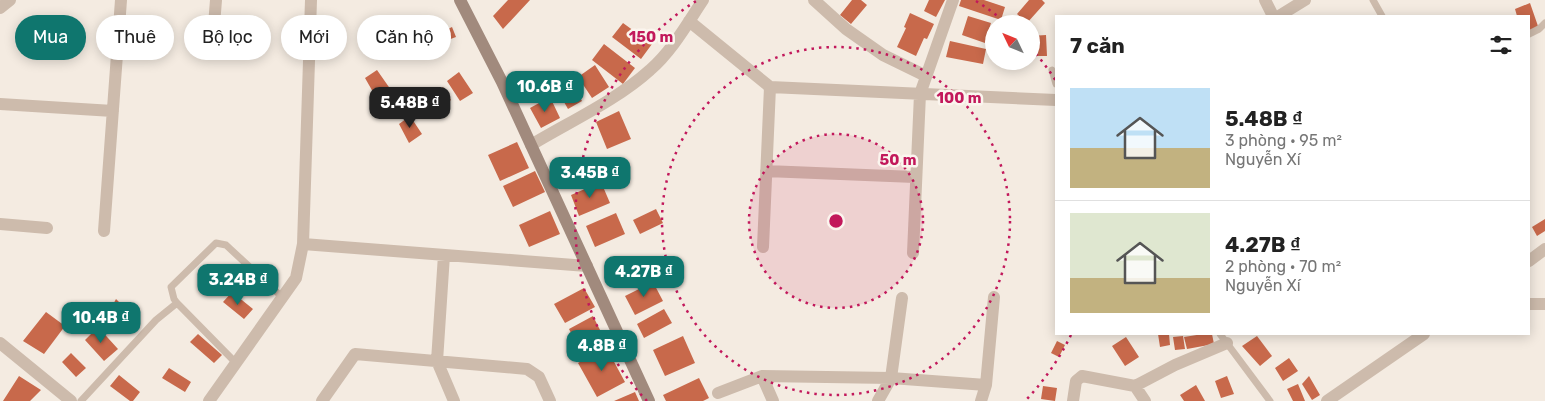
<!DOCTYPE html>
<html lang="vi">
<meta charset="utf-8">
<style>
body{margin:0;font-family:Rubik,sans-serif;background:#f6f6f6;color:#222;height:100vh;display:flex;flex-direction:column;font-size:19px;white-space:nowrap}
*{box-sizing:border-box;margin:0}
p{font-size:16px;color:#767676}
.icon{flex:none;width:28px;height:28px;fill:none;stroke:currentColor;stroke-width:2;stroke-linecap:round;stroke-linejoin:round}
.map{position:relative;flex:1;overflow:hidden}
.details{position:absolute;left:1055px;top:15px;width:475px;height:320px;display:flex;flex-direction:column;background:#fff;border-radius:0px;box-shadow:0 2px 12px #0003}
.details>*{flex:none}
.banner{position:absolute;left:15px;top:15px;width:475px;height:45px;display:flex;gap:10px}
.needle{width:32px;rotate:313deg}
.tools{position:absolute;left:985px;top:15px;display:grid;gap:10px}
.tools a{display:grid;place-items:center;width:55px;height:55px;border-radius:50%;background:#fff;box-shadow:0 2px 12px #0003;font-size:25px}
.price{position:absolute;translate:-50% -42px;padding:0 11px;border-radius:10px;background:#0f766e;color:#fff;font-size:16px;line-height:32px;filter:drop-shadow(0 1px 2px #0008)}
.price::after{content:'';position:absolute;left:50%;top:30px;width:15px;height:11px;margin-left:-8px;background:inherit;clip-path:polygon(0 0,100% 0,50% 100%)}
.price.active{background:#222;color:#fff}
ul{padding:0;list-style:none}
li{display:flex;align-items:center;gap:15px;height:125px;padding:0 15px}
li+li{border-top:1px solid #e0e0e0}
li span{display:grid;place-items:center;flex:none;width:140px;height:100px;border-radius:0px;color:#555}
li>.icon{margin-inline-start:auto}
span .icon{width:60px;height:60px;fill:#fffc;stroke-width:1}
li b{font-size:21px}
h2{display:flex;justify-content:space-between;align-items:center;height:60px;padding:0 15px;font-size:21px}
.chip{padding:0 18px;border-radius:22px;background:#fff;box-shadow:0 2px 12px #0003;font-size:18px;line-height:45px}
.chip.active{background:#0f766e;color:#fff}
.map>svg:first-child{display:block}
.building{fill:#c8694b}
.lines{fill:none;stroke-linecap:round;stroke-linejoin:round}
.lane{stroke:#cdbbac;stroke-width:7}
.street{stroke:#cdbbac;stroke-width:12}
.secondary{stroke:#a18a7d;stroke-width:12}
.ring{fill:none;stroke:#c2185b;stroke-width:2.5;stroke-dasharray:2.5 5}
.centre{fill:#c2185b;stroke:#fbf5ee;stroke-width:2.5}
.ring-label{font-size:15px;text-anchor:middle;font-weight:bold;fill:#c2185b;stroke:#fbf5ee;stroke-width:5;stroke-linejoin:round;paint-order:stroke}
</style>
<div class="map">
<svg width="1545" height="401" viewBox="0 0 1545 401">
<rect width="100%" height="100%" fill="#f4ebe1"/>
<path class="building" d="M508,0H530L503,29L493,16Z
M852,0H861L867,5L851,24L840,15Z
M929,0H945L936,17L924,11Z
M961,0H984L1005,7L1001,20L959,6Z
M1029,0H1042L1045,3L1027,23L1017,14Z
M1530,3L1539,29L1529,32V16H1517L1515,9Z
M910,13L934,24L927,39L924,38L916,56L897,47L906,28L904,27Z
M968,16L991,23L985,43L962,35Z
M623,23L652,44L641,59L612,37Z
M452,27L456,37L426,48L423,41Z
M1046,35L1047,56H1031V36Z
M950,41L986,49L983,64L946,57Z
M604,44L635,68L623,84L592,60Z
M595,65L609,87L592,98L578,77Z
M377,70L391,90L377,99L365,78Z
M459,72L473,93L460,101L447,81Z
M570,80L582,101L568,109L556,88Z
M443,87L451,100L430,114L423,102Z
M550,97L560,118L541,128L530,108Z
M619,111L631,139L607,149L596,122Z
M410,116L422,134L409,143L399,124Z
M517,142L529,168L500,181L488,155Z
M535,171L545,192L513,207L503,186Z
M601,182L610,203L579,216L571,195Z
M656,209L663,223L640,234L633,220Z
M550,211L560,234L529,247L519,225Z
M616,213L625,234L595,247L586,226Z
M1545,219V231L1537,236L1532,227Z
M653,282L663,301L635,315L625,296Z
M584,288L595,307L565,323L554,304Z
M232,292L253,309L244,319L223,302Z
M116,299L124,307L118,317L109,312Z
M664,309L672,323L644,338L637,324Z
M46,312L65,326L44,354L23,341Z
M593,316L604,338L580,351L569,329Z
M98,327L118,349L104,361L85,340Z
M198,334L222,355L214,363L190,342Z
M1158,334H1169L1170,345L1160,347Z
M1203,334H1212L1214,344L1187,349L1184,337Z
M683,336L695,363L665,376L653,350Z
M1183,336L1185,349L1175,350L1173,337Z
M1257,336L1272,356L1260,366L1242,346Z
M1126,337L1139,357L1125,366L1112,346Z
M1057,341L1065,345L1059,357L1051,353Z
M606,347L625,382L597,397L578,363Z
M71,353L86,368L76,377L62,362Z
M1289,358L1298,371L1283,381L1275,368Z
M169,368L191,382L185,392L162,378Z
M119,375L140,392L133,401H130L110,386Z
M19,376L41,390L30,401H3Z
M1227,376L1234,394L1221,398L1215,381Z
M1309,376L1320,395L1312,400L1302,384Z
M699,378L709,398L703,401H666L663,395Z
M1298,384L1305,401H1293L1287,389Z
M1196,385L1205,401H1184L1180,395Z
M1043,386L1057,388L1055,401L1041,399Z
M635,392L639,401H614Z"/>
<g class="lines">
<path class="lane" d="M1373,0L1382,16
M1529,34L1539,29L1545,23
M1052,70L1056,84
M1220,334L1270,401
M236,363L177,303L174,299L171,287L216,243L226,245L282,297
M81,401L156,320L177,303"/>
<path class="street" d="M814,0L846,29L883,55L926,76
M1265,0L1273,16
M0,8L10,0
M1279,16L1305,0
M689,21L770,87
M212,50L216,0
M0,104L113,111
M531,145C569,122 617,100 650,70C672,51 687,24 703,0
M766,171L915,177
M0,224L47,228
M104,231L121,0
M303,244L587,266
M763,247L770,87L1056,100
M913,253L920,94L953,0
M444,255L437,361L454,401
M1529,261L1545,249
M1529,304H1545
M0,343L71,401
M762,376L773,401
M1135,386L1145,401
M718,393L762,376L891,378L986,385
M209,401L296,278L303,244L311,0
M322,401L355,354L527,369L539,377L550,401
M878,401L891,378L902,298
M981,401L986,385L994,297
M1073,401L1076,381L1082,376L1135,386L1175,365L1227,343
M1327,401L1424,334"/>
<path class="secondary" d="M460,0L502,82L649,401"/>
</g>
<circle cx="836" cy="221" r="87" fill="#c2185b" fill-opacity=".12"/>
<g class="ring">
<circle cx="836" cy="221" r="87"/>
<circle cx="836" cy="221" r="174"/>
<path d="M1071 335A261 261 0 0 1 1025 401M647 401A261 261 0 0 1 696 1M976 1A261 261 0 0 1 1006 23M1031 48A261 261 0 0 1 1056 81"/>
</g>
<circle cx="836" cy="221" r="8" class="centre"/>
<g class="ring-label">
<text x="651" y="42">150 m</text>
<text x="959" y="103">100 m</text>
<text x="898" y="165">50 m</text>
</g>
</svg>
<div class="tools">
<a><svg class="needle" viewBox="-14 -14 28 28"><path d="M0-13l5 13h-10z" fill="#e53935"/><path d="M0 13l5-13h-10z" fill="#767676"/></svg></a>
</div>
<b class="price" style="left:545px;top:113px">10.6B ₫</b>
<b class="price active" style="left:410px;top:129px">5.48B ₫</b>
<b class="price" style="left:590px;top:199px">3.45B ₫</b>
<b class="price" style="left:644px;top:298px">4.27B ₫</b>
<b class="price" style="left:238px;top:306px">3.24B ₫</b>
<b class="price" style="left:101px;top:344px">10.4B ₫</b>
<b class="price" style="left:602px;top:372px">4.8B ₫</b>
<div class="banner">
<a class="chip active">Mua</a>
<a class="chip">Thuê</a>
<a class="chip">Bộ lọc</a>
<a class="chip">Mới</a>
<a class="chip">Căn hộ</a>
</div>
<section class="details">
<h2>7 căn<svg class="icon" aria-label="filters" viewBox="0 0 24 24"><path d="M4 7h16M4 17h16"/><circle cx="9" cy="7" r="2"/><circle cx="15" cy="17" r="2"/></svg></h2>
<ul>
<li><span style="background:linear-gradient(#bfe0f5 60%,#c2b280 0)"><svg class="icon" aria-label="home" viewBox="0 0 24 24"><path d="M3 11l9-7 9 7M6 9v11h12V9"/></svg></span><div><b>5.48B ₫</b><p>3 phòng · 95 m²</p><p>Nguyễn Xí</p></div></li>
<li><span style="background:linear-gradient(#dfe7d0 65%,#c2b280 0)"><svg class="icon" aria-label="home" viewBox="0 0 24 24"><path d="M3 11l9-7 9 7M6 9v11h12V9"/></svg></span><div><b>4.27B ₫</b><p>2 phòng · 70 m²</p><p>Nguyễn Xí</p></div></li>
</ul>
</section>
</div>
